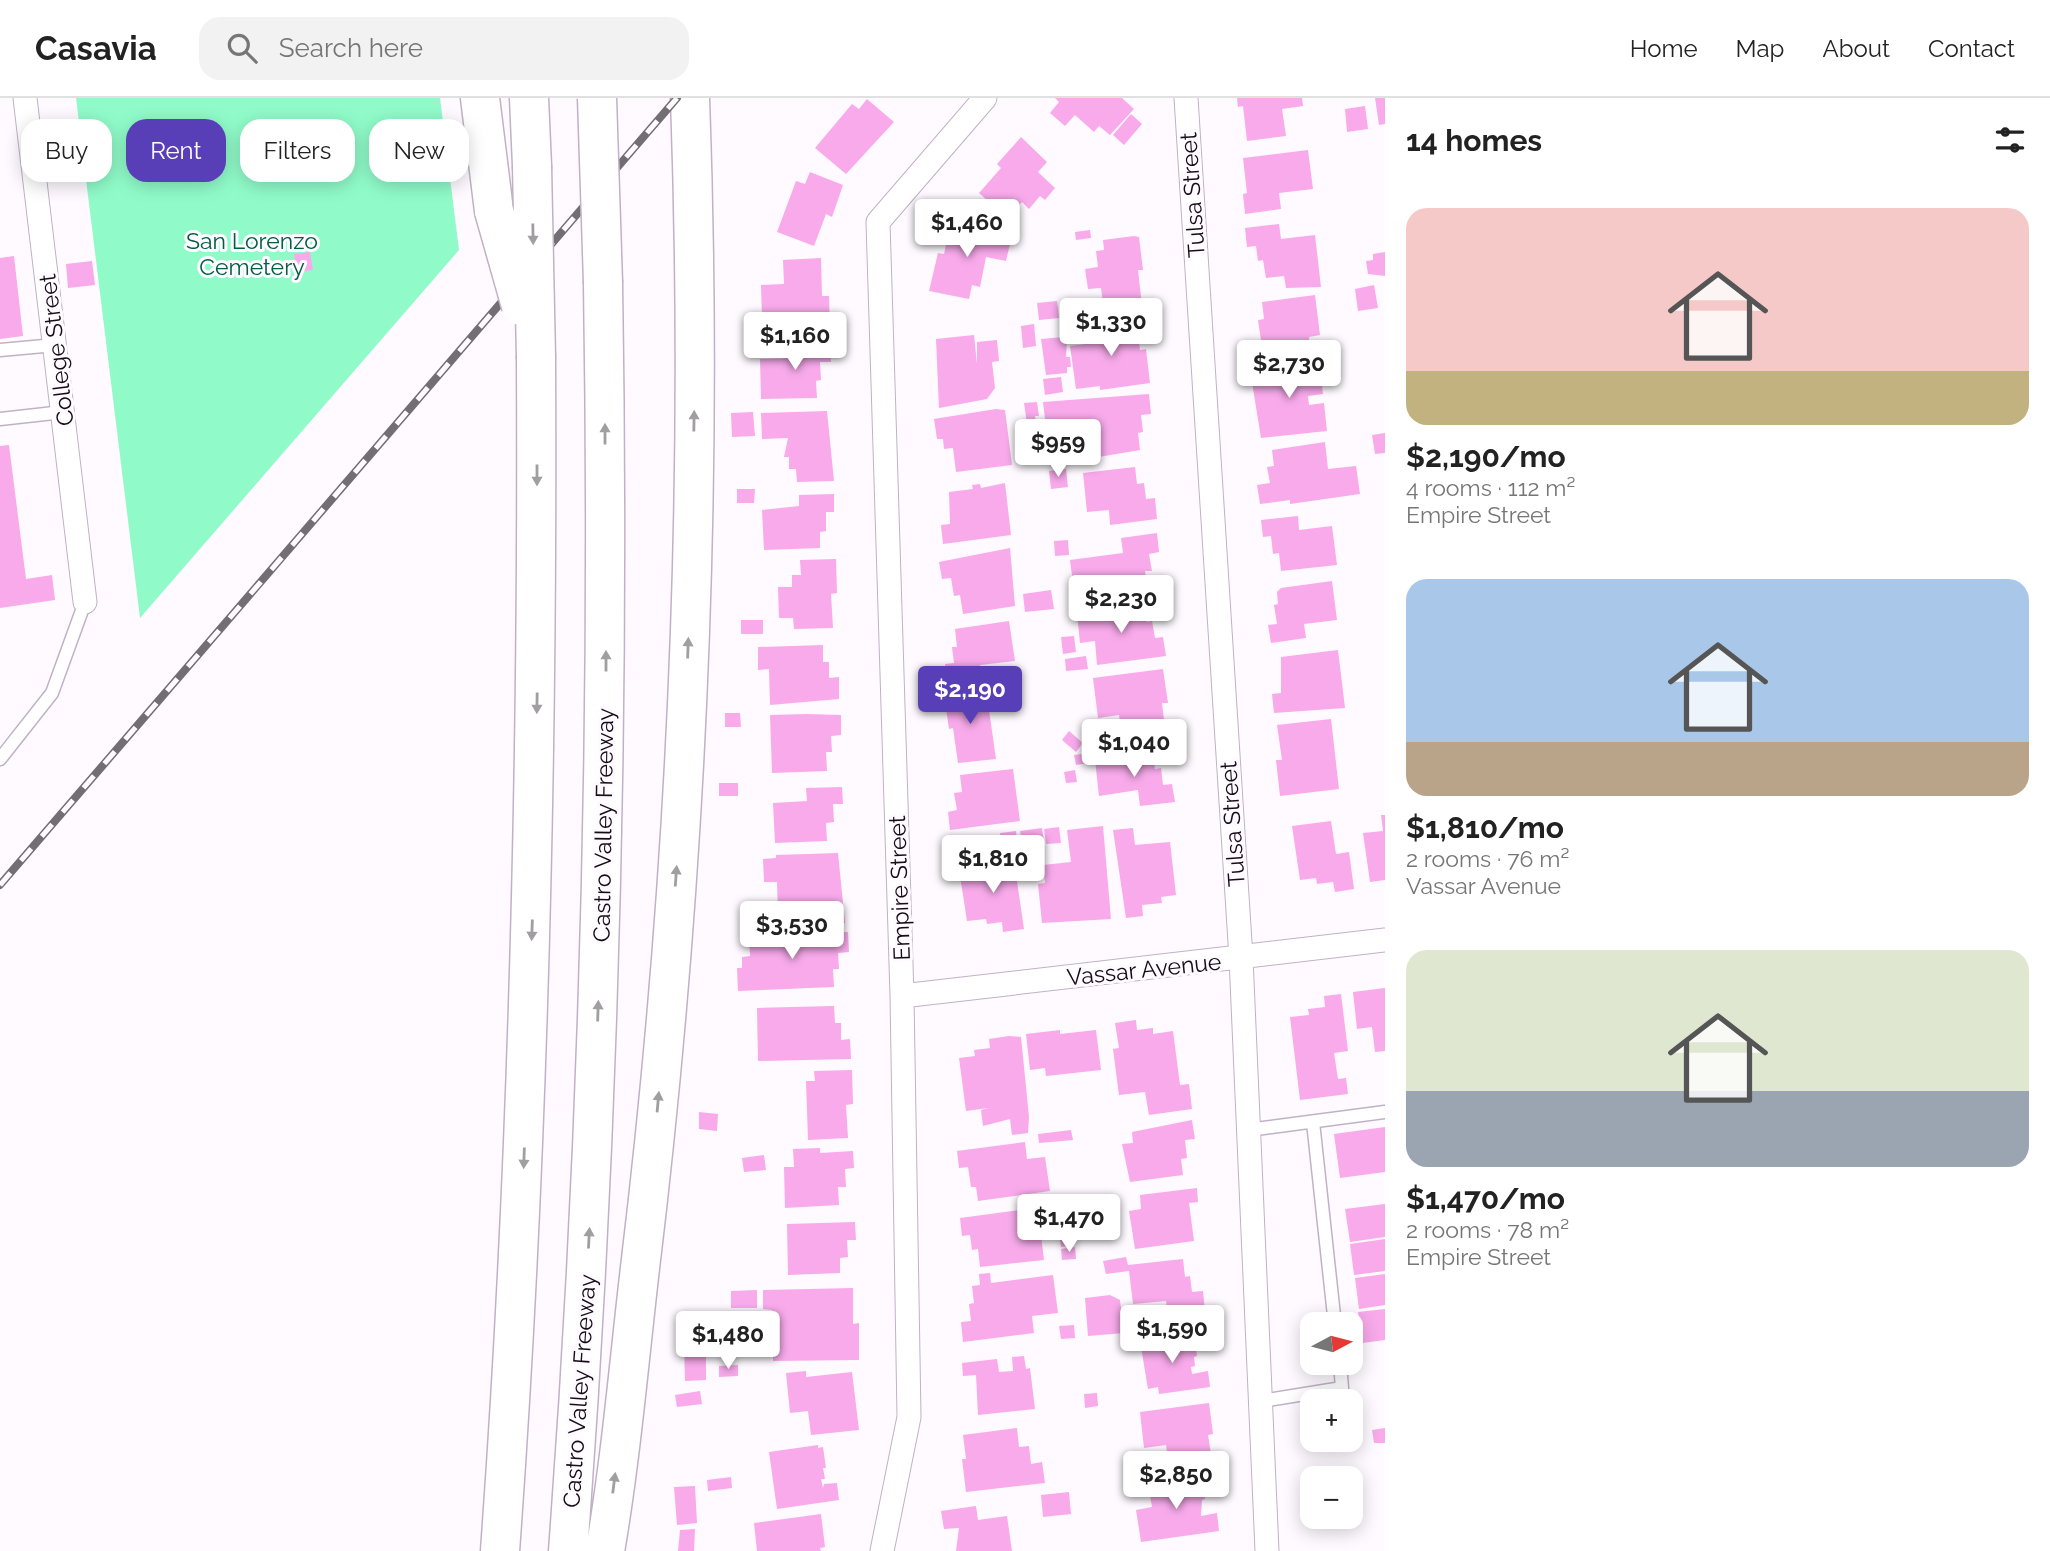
<!DOCTYPE html>
<meta charset="utf-8">
<style>
body{margin:0;font-family:Raleway,sans-serif;background:#f2f2f2;color:#222;height:100vh;display:flex;flex-direction:column;font-size:26px;white-space:nowrap}
*{box-sizing:border-box;margin:0}
p{font-size:23px;color:#767676}
.icon{flex:none;width:38px;height:38px;fill:none;stroke:currentColor;stroke-width:2;stroke-linecap:round;stroke-linejoin:round}
.map{position:relative;flex:1;overflow:hidden}
.details{display:flex;flex-direction:column;background:#fff;width:665px}
.details>*{flex:none}
.top-card{position:absolute;left:21px;top:21px;width:665px;height:63px;display:flex;gap:14px}
.needle{width:46px;rotate:83deg}
.buttons{position:absolute;left:1300px;top:1214px;display:grid;gap:14px}
.buttons a{display:grid;place-items:center;width:63px;height:63px;border-radius:14px;background:#fff;box-shadow:0 4px 18px #0003;font-size:35px}
.price{position:absolute;translate:-50% -60px;padding:0 16px;border-radius:7px;background:#fff;color:#222;font-size:23px;line-height:46px;filter:drop-shadow(0 2px 4px #0008)}
.price::after{content:'';position:absolute;left:50%;top:42px;width:21px;height:16px;margin-left:-10px;background:inherit;clip-path:polygon(0 0,100% 0,50% 100%)}
.price.active{background:#593fb7;color:#fff}
ul{padding:0;list-style:none}
li{display:grid;align-content:center;gap:14px;height:371px;padding:0 21px}
li span{display:grid;place-items:center;height:217px;border-radius:21px;color:#555}
li>.icon{margin-inline-start:auto}
span .icon{width:126px;height:126px;fill:#fffc;stroke-width:1}
li b{font-size:30px}
h2{display:flex;justify-content:space-between;align-items:center;height:84px;padding:0 21px;font-size:30px}
.tag{padding:0 24px;border-radius:21px;background:#fff;box-shadow:0 4px 18px #0003;font-size:24px;line-height:63px}
.tag.active{background:#593fb7;color:#fff}
header{display:flex;align-items:center;gap:42px;box-sizing:border-box;height:98px;padding:0 35px;background:#fff;border-bottom:2px solid #e0e0e0}
header strong{font-size:33px}
nav{display:flex;gap:38px;margin-inline-start:auto;font-size:24px}
.search{width:490px;height:63px;background:#f2f2f2;display:flex;align-items:center;gap:18px;box-sizing:border-box;padding:0 24px;border-radius:21px;color:#767676;font-size:26px}
main{display:flex;flex:1;min-height:0}
.map>svg:first-child{display:block}
.green{fill:#90fbc9}
.building{fill:#f8aaeb}
.lines{fill:none;stroke-linecap:round;stroke-linejoin:round}
.lane-casing{stroke:#c1b1c6;stroke-width:15}
.street-casing{stroke:#c1b1c6;stroke-width:25}
.highway-casing{stroke:#c1b1c6;stroke-width:41}
.lane{stroke:#fff;stroke-width:12}
.street{stroke:#fff;stroke-width:23}
.highway{stroke:#fff;stroke-width:38}
.rail-casing{stroke:#736e74;stroke-width:8}
.rail{stroke:#fefaff;stroke-width:5;stroke-dasharray:16;stroke-linecap:butt}
.highway-bridge-casing{stroke:#c1b1c6;stroke-width:41;stroke-linecap:butt}
.highway-bridge{stroke:#fff;stroke-width:38}
.oneway{fill:#a19ea1}
.labels{text-anchor:middle;dominant-baseline:central;stroke-width:6;stroke-linejoin:round;paint-order:stroke}
.street-label{font-size:23px;fill:#130d14;stroke:#fefaff}
.park-label{font-size:23px;fill:#025e40;stroke:#fefaff}
</style>
<header>
<strong>Casavia</strong>
<div class="search"><svg class="icon" aria-label="search" viewBox="0 0 24 24"><circle cx="10" cy="10" r="6"/><path d="M15 15l6 6"/></svg>Search here</div>
<nav><a>Home</a><a>Map</a><a>About</a><a>Contact</a></nav>
</header>
<main>
<div class="map">
<svg width="1385" height="1453" viewBox="0 0 1385 1453">
<rect width="100%" height="100%" fill="#fefaff"/>
<path class="green" d="M76,0H440L459,152L140,520Z"/>
<path class="building" d="M1055,0H1122L1134,11L1110,37L1099,28L1094,34L1075,17L1065,28L1050,15L1059,4Z
M1237,0H1302L1303,8L1282,11L1286,38L1247,43L1243,8L1238,9Z
M1375,0H1385V26L1379,27Z
M867,1L894,24L846,76L815,50L852,6L859,11Z
M1365,8L1368,31L1347,34L1345,11Z
M1131,16L1142,26L1124,47L1113,37Z
M1021,39L1047,64L1038,74L1055,90L1045,102L1040,98L1029,111L1022,104L1007,120L979,95L1001,70L997,66Z
M1308,52L1313,91L1279,95L1281,111L1245,116L1243,96L1247,95L1243,60Z
M810,74L843,87L832,119L826,116L814,148L777,134L796,83L805,86Z
M951,124L1012,137L1006,163L986,159L980,189L972,187L969,201L929,193L938,155L944,156Z
M1279,126L1281,141L1315,137L1321,189L1286,190L1284,178L1266,180L1263,162L1258,163L1256,148L1247,149L1245,130Z
M1090,132L1091,140L1076,142L1075,134Z
M1134,138L1139,139L1143,172H1138L1142,208L1104,213L1101,190L1088,191L1085,171L1098,169L1096,153L1104,152L1103,142Z
M310,154L313,172L296,174L294,156Z
M1385,154V178L1368,176L1366,163L1373,162V156Z
M14,158L23,238L0,241V160Z
M821,160L822,198H829L830,231L775,237L774,219H762L761,187L784,186L783,162Z
M92,163L95,187L68,190L66,166Z
M1374,187L1378,210L1358,213L1355,191Z
M1315,197L1320,237L1309,239L1310,251L1253,260L1251,243L1261,242L1258,222L1264,221L1262,204Z
M1057,203L1059,220L1039,222L1037,205Z
M1136,219L1140,252L1146,251L1150,285L1100,292V288L1076,291L1070,248L1101,244L1100,239H1096L1094,229L1099,228L1098,224Z
M1034,226L1036,248L1023,250L1021,228Z
M974,237L977,266V244L997,242L999,263L992,264L995,290L987,301L939,310L936,241Z
M1063,239L1064,244L1067,243L1066,259H1070L1071,269H1067V275L1046,277L1041,241Z
M830,243L831,264H820L821,282L816,283L817,300L761,301L760,261L793,260V245Z
M1319,264L1323,296L1308,298L1309,307L1324,305L1327,333L1261,340L1250,272Z
M1061,279L1063,294L1045,297L1043,281Z
M1149,296L1151,316L1141,317L1143,334L1138,335L1140,352L1069,364L1064,326L1046,329L1043,304Z
M1037,304L1039,318H1035L1036,324L1027,326L1024,305Z
M996,311L1005,312L1012,367L956,374L953,350L944,351L943,341H937L934,321Z
M827,313L834,383L797,384L796,371H789V359H784L788,340L762,341L761,315Z
M753,314L755,338L732,339L731,315Z
M1385,335V355L1375,356L1372,337Z
M1325,344L1328,371L1356,368L1360,396L1290,406V402L1260,406L1257,387L1270,385L1267,369L1274,368L1272,352Z
M9,347L26,481L52,477L55,502L0,510V348Z
M1135,369L1137,386L1144,385L1146,401L1155,400L1157,421L1110,427L1109,412L1087,414L1083,375Z
M1066,371L1068,389L1051,391L1049,373Z
M1005,385L1011,437L943,446L941,427L950,426L949,394L973,391L972,387L980,386L981,390Z
M737,391H755L754,405H737Z
M834,396V414H826V433L820,434V450L764,452L762,412L799,408V397Z
M1298,418L1299,432L1332,428L1337,467L1281,473L1279,455L1273,456L1271,438L1263,439L1261,422Z
M1157,435L1159,454L1149,456L1152,473H1145L1148,491L1075,501L1070,462L1123,455L1121,440Z
M1068,442L1069,457L1055,458L1054,443Z
M1010,450L1015,508L963,516L960,497L954,498L951,480L942,481L939,464Z
M836,461L837,495L831,496L833,530L794,531L793,520H779L778,489H792V477H801L800,462Z
M1332,483L1337,522L1304,526L1306,540L1271,545L1268,527L1277,526L1274,507L1278,506L1277,494L1281,490Z
M1051,492L1054,511L1025,514L1023,496Z
M1144,507L1147,524L1152,523L1155,540L1163,539L1166,558L1097,567L1095,543L1080,545L1077,516Z
M741,522H763V536H741Z
M1009,523L1015,563L980,567L982,582L948,587L945,566L954,565L952,549H957L955,531Z
M1074,538L1076,554L1063,556L1061,539Z
M823,547V564H829V580L839,579V601L770,607L769,571L758,572V549Z
M1338,552L1345,610L1274,615L1272,596L1281,595V559Z
M1086,558L1088,571L1066,573L1065,561Z
M1163,571L1168,605H1162L1166,639L1127,644L1125,624L1120,625L1119,617L1098,620L1093,580Z
M979,591L981,606L988,605L996,661L958,665L953,630L949,631L944,596Z
M725,615H740L741,629H725Z
M806,616L841,617V637L831,638L832,654H826L827,673L772,675L770,617Z
M1331,621L1339,691L1280,698L1276,662H1282L1277,627Z
M1069,633L1083,645L1076,654L1062,642Z
M1153,654L1155,671L1161,670L1163,687L1172,686L1175,704L1140,708L1138,692L1099,698L1095,662Z
M1089,655L1090,665L1076,667L1074,657Z
M1013,671L1020,723L950,732L948,714L957,712L954,695L962,694L960,677Z
M1075,672L1077,684L1066,685L1064,674Z
M719,685H738V698H719Z
M842,689L843,706H833L834,724L826,725L827,743L775,745L773,705L807,703L806,690Z
M1381,717H1385V782L1370,784L1363,735L1383,733Z
M1331,723L1336,756L1349,754L1354,791L1335,794L1333,784L1317,786L1316,780L1300,782L1292,728Z
M1103,728L1111,821L1042,825L1038,786L1045,785L1043,767L1071,764L1067,732Z
M1059,729L1061,745L1046,746L1044,731Z
M1042,730L1044,744L1022,747L1020,733Z
M1133,730L1135,747L1170,744L1176,797L1161,799L1162,805L1142,807L1143,818L1126,820L1113,732Z
M1016,733L1018,752L1003,754L1000,735Z
M838,755L845,825L810,826V815L778,816L777,784H764L763,761L776,760V757Z
M1014,763L1024,831L1003,834L1002,824L987,826L986,821L967,823L959,771Z
M819,833V835L848,834L849,854L838,855L839,871H833L834,889L738,893L737,870H742V859L750,858L749,836Z
M1385,890V953L1375,954L1372,929L1357,931L1353,894Z
M1341,896L1348,953L1334,955L1338,981L1346,980L1348,996L1300,1002L1290,919L1309,917L1308,911L1325,909L1324,898Z
M834,908L835,925H841V942L850,941L851,961L758,963L757,910Z
M1136,922L1137,932L1153,930V936L1173,933L1180,987L1189,986L1192,1011L1149,1017L1145,994L1119,997L1113,951L1119,950L1115,925Z
M1060,932V936L1096,932L1101,972L1046,978L1045,970L1030,972L1026,936Z
M1009,938L1021,939L1029,1019L1028,1035L1012,1037L1010,1021L983,1028L981,1012L988,1010L966,1013L959,960L975,958L974,952L990,950L989,941Z
M852,972L853,1006L846,1007L848,1040L808,1042L806,983H815L814,973Z
M699,1014L718,1016L717,1033L699,1031Z
M1192,1022L1195,1041L1185,1042L1187,1060L1181,1061L1183,1077L1130,1084L1122,1046L1133,1045L1132,1034Z
M1385,1029V1074L1340,1080L1334,1036Z
M1071,1032L1073,1042L1039,1045L1038,1036Z
M1025,1044L1027,1061L1045,1059L1050,1093L978,1103L976,1089H971L968,1069L959,1070L957,1053Z
M820,1050V1055L853,1053L854,1070L845,1071L846,1089H838L839,1107L785,1110L784,1069H794L793,1051Z
M764,1057L766,1072L744,1074L742,1060Z
M1197,1090L1198,1104L1189,1105L1194,1143L1135,1151L1129,1113L1141,1111L1140,1097Z
M1088,1099L1089,1111L1080,1112L1079,1100Z
M1385,1106V1139L1350,1144L1345,1111Z
M1027,1111L1030,1138L1041,1137L1044,1162L980,1169L978,1151L972,1152L970,1137L962,1138L960,1120Z
M855,1124L856,1142H847L848,1159L840,1160V1175L788,1177L787,1126Z
M1072,1129L1074,1147L1061,1149L1059,1131Z
M1385,1141V1173L1354,1177L1350,1146Z
M1075,1149L1076,1161L1062,1162L1061,1151Z
M1126,1159L1128,1167L1183,1161L1185,1179L1190,1178L1192,1194L1203,1193L1205,1214L1168,1218L1166,1203L1133,1206L1129,1173L1106,1176L1103,1163Z
M990,1175L991,1185L1053,1177L1058,1215L1032,1218L1034,1235L963,1244L961,1224L971,1223L969,1206L974,1205L972,1188L980,1187L979,1176Z
M1385,1176V1207L1359,1211L1355,1180Z
M853,1190V1226L859,1225V1262L773,1263L772,1212L763,1211V1192Z
M757,1192V1210H731V1193Z
M1110,1197L1120,1202L1124,1235L1088,1238L1085,1200Z
M1385,1211V1242L1363,1245L1358,1214Z
M1074,1227L1075,1240L1061,1241L1059,1228Z
M1194,1236L1197,1258L1194,1259L1195,1268L1191,1269L1192,1276L1208,1273L1210,1289L1159,1296L1158,1289L1148,1291L1140,1243Z
M706,1248V1282L685,1283L684,1249Z
M1024,1258L1026,1271L1030,1270L1035,1311L978,1317L976,1277L963,1278L962,1265L997,1261L999,1274L1013,1273L1012,1259Z
M738,1267V1278L719,1279V1268Z
M806,1273V1279L852,1274L859,1332L811,1337L808,1313L790,1315L786,1275Z
M700,1293L702,1306L677,1309L675,1297Z
M1097,1295L1098,1308L1085,1310L1084,1296Z
M1209,1305L1213,1336L1208,1337L1212,1362L1169,1368L1166,1347L1144,1350L1140,1314Z
M1017,1330L1019,1349L1029,1348L1031,1366L1042,1364L1045,1385L966,1394L962,1361H966L963,1337Z
M1385,1330V1345H1374L1372,1332Z
M818,1347V1350L823,1349L826,1370H823L825,1381H821L823,1390L824,1386L837,1385L839,1402L777,1411L769,1354Z
M1202,1378L1205,1401L1202,1402L1201,1418L1217,1415L1219,1433L1141,1444L1136,1412L1152,1409L1148,1385Z
M731,1379L732,1390L708,1393L707,1382Z
M1141,1382L1143,1397L1128,1399L1125,1384Z
M695,1388L697,1425L677,1427L674,1389Z
M1069,1394L1071,1416L1043,1419L1041,1397Z
M976,1408L978,1422L1007,1418L1012,1453H956L959,1430L944,1431L941,1413Z
M821,1416L825,1449L820,1450L821,1453H757L754,1425Z
M695,1431L694,1453H678L680,1432Z"/>
<g class="lines">
<g class="lane-casing">
<path id="lane" d="M0,252L55,247
M0,321L63,314
M0,661L52,595L85,504
M1313,1024L1335,1227
M1248,1032L1385,1014
M1261,1303L1342,1290L1340,1265"/>
</g>
<g class="street-casing">
<path id="street" d="M25,0L85,504
M1186,0L1241,860L1267,1453
M902,898L1385,842
M882,1453L909,1319L902,898L878,124L985,0"/>
</g>
<g class="highway-casing">
<path id="highway" d="M480,0L494,113
M529,0L532,68
M500,1453C529,1056 538,659 536,260
M568,1453C600,1031 610,608 603,185
M605,1453C621,1360 629,1264 640,1170C687,782 704,390 690,0"/>
</g>
<use href="#lane" class="lane"/>
<use href="#street" class="street"/>
<use href="#highway" class="highway"/>
<g class="rail-casing">
<path id="rail" d="M0,787L677,0"/>
</g>
<use href="#rail" class="rail"/>
<g class="highway-bridge-casing">
<path id="highway-bridge" d="M597,0L603,185
M532,68L536,260
M494,113L521,208"/>
</g>
<use href="#highway-bridge" class="highway-bridge"/>
</g>
<defs><path id="oneway-solid" d="M-6-.8H1V-3.2L6.5 0L1 3.2V.8H-6Z" transform="scale(1.75)"/></defs>
<g class="oneway">
<use href="#oneway-solid" transform="translate(533 136) rotate(89)"/>
<use href="#oneway-solid" transform="translate(694 323) rotate(-89)"/>
<use href="#oneway-solid" transform="translate(605 336) rotate(-90)"/>
<use href="#oneway-solid" transform="translate(537 377) rotate(90)"/>
<use href="#oneway-solid" transform="translate(688 550) rotate(-88)"/>
<use href="#oneway-solid" transform="translate(606 563) rotate(-90)"/>
<use href="#oneway-solid" transform="translate(537 605) rotate(91)"/>
<use href="#oneway-solid" transform="translate(676 778) rotate(-86)"/>
<use href="#oneway-solid" transform="translate(532 832) rotate(92)"/>
<use href="#oneway-solid" transform="translate(598 913) rotate(-88)"/>
<use href="#oneway-solid" transform="translate(658 1004) rotate(-85)"/>
<use href="#oneway-solid" transform="translate(524 1060) rotate(92)"/>
<use href="#oneway-solid" transform="translate(589 1140) rotate(-87)"/>
<use href="#oneway-solid" transform="translate(614 1385) rotate(-83)"/>
</g>
<g class="labels">
<g class="street-label">
<text transform="translate(1192 97) rotate(-94)">Tulsa Street</text>
<text transform="translate(56 252) rotate(-97)">College Street</text>
<text transform="translate(1232 726) rotate(-94)">Tulsa Street</text>
<text transform="translate(603 727) rotate(-89)">Castro Valley Freeway</text>
<text transform="translate(899 790) rotate(-92)">Empire Street</text>
<text transform="translate(1144 871) rotate(-6)">Vassar Avenue</text>
<text transform="translate(579 1293) rotate(-86)">Castro Valley Freeway</text>
</g>
<g class="park-label">
<text x="252" y="142">San Lorenzo<tspan x="252" dy="26">Cemetery</tspan></text>
</g>
</g>
</svg>
<div class="buttons">
<a><svg class="needle" viewBox="-14 -14 28 28"><path d="M0-13l5 13h-10z" fill="#e53935"/><path d="M0 13l5-13h-10z" fill="#767676"/></svg></a>
<a>+</a>
<a>−</a>
</div>
<b class="price" style="left:967px;top:161px">$1,460</b>
<b class="price" style="left:1111px;top:260px">$1,330</b>
<b class="price" style="left:795px;top:274px">$1,160</b>
<b class="price" style="left:1289px;top:302px">$2,730</b>
<b class="price" style="left:1058px;top:381px">$959</b>
<b class="price" style="left:1121px;top:537px">$2,230</b>
<b class="price active" style="left:970px;top:628px">$2,190</b>
<b class="price" style="left:1134px;top:681px">$1,040</b>
<b class="price" style="left:993px;top:797px">$1,810</b>
<b class="price" style="left:792px;top:863px">$3,530</b>
<b class="price" style="left:1069px;top:1156px">$1,470</b>
<b class="price" style="left:1172px;top:1267px">$1,590</b>
<b class="price" style="left:728px;top:1273px">$1,480</b>
<b class="price" style="left:1176px;top:1413px">$2,850</b>
<div class="top-card">
<a class="tag">Buy</a>
<a class="tag active">Rent</a>
<a class="tag">Filters</a>
<a class="tag">New</a>
</div>
</div>
<section class="details">
<h2>14 homes<svg class="icon" aria-label="filters" viewBox="0 0 24 24"><path d="M4 7h16M4 17h16"/><circle cx="9" cy="7" r="2"/><circle cx="15" cy="17" r="2"/></svg></h2>
<ul>
<li><span style="background:linear-gradient(#f6c9c9 75%,#c2b280 0)"><svg class="icon" aria-label="home" viewBox="0 0 24 24"><path d="M3 11l9-7 9 7M6 9v11h12V9"/></svg></span><div><b>$2,190/mo</b><p>4 rooms · 112 m²</p><p>Empire Street</p></div></li>
<li><span style="background:linear-gradient(#a9c7e8 75%,#b9a48a 0)"><svg class="icon" aria-label="home" viewBox="0 0 24 24"><path d="M3 11l9-7 9 7M6 9v11h12V9"/></svg></span><div><b>$1,810/mo</b><p>2 rooms · 76 m²</p><p>Vassar Avenue</p></div></li>
<li><span style="background:linear-gradient(#dfe7d0 65%,#9aa5b1 0)"><svg class="icon" aria-label="home" viewBox="0 0 24 24"><path d="M3 11l9-7 9 7M6 9v11h12V9"/></svg></span><div><b>$1,470/mo</b><p>2 rooms · 78 m²</p><p>Empire Street</p></div></li>
</ul>
</section>
</main>
